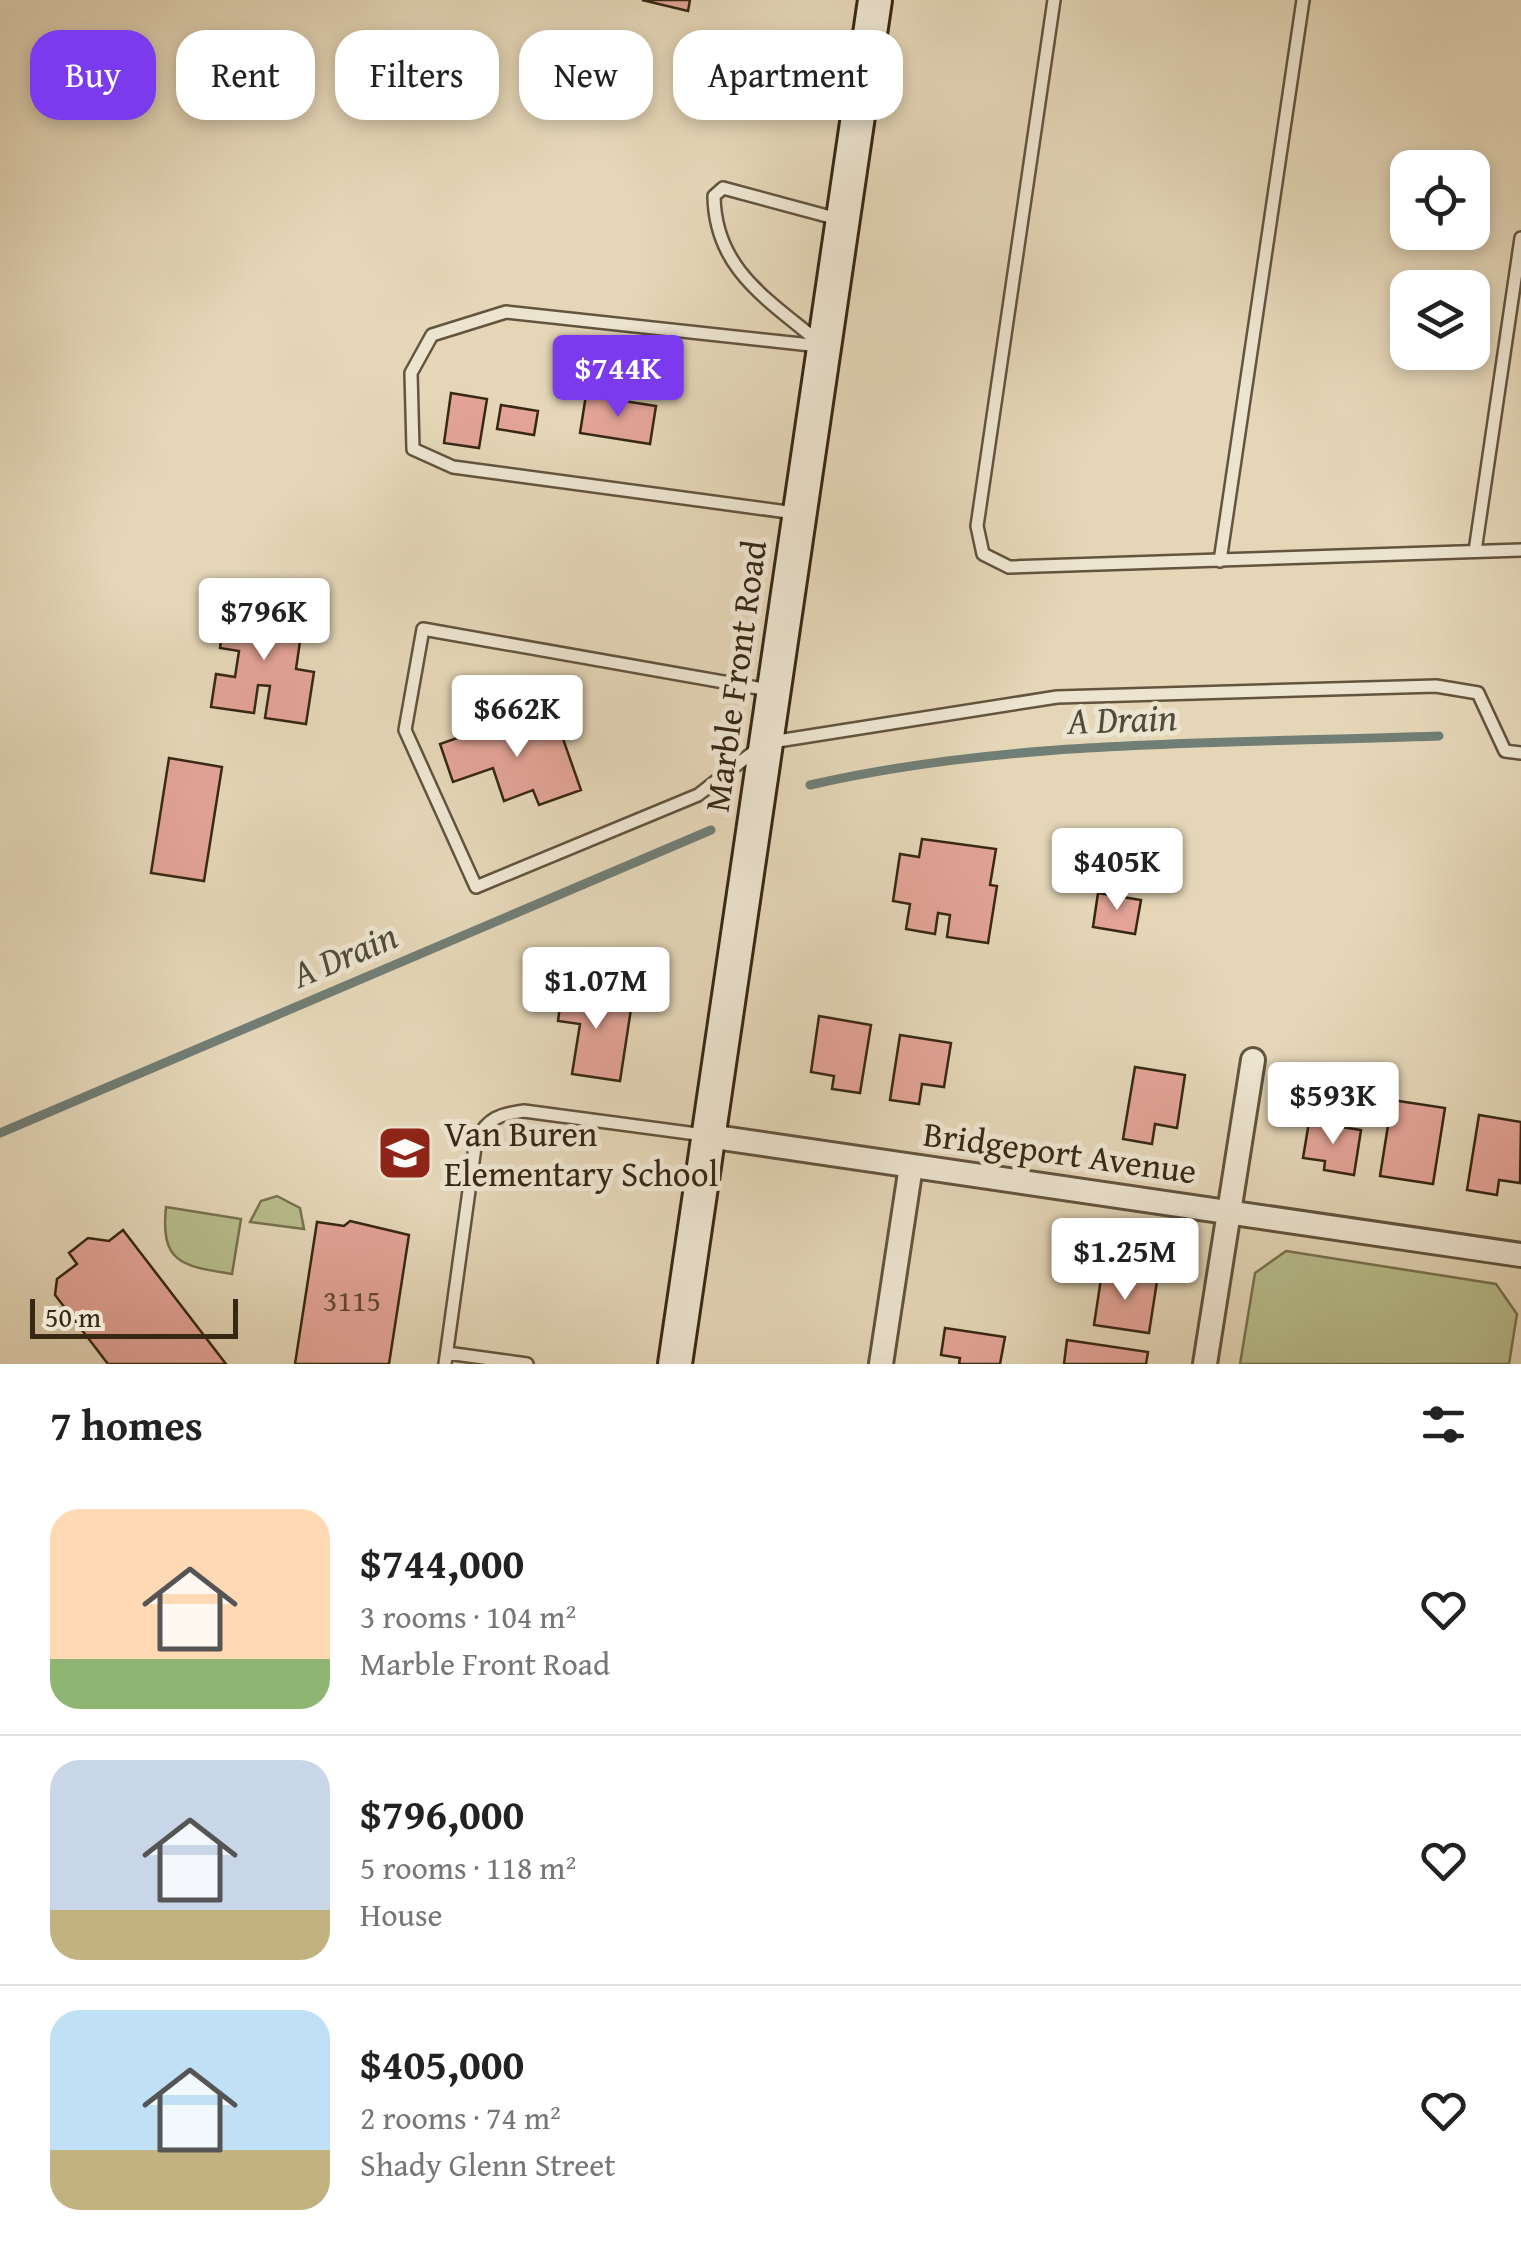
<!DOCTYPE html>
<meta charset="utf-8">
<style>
body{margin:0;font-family:"Gentium Book Plus",serif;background:#f2f2f2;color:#222;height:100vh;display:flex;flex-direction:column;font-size:38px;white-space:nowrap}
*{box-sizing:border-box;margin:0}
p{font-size:32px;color:#767676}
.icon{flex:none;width:55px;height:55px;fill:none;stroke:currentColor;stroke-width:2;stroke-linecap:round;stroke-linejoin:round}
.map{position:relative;height:1364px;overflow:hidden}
.panel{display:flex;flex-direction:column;background:#fff;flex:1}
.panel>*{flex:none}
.banner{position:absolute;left:30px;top:30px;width:1000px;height:90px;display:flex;gap:20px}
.buttons{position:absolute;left:1390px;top:150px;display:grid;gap:20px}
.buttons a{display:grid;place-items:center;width:100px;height:100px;border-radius:20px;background:#fff;box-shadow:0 5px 15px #0003;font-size:50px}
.scale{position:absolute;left:30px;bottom:25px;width:208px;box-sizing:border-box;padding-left:10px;border:5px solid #372814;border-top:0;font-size:28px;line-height:35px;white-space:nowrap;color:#372814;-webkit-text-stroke:8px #ede4d0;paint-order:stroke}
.price{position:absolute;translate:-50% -85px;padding:0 22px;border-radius:10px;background:#fff;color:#222;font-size:32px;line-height:65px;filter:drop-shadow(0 2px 5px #0008)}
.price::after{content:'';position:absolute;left:50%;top:60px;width:30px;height:22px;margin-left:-15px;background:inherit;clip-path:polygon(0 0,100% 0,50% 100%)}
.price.active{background:#7c3aed;color:#fff}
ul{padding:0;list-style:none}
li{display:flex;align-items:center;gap:30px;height:250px;padding:0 50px}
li+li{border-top:2px solid #e0e0e0}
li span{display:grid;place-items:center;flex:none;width:280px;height:200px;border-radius:30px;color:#555}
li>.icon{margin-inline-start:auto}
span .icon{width:120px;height:120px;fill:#fffc;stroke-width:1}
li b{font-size:42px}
h2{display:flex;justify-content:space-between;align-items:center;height:120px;padding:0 50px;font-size:42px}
.pill{padding:0 35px;border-radius:30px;background:#fff;box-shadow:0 5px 15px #0003;font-size:35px;line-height:90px}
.pill.active{background:#7c3aed;color:#fff}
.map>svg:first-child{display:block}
.green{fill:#b8bd8c;stroke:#787250;stroke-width:2.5}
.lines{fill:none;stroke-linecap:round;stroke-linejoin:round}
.stream{stroke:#717e75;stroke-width:9}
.building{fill:#e3a497;stroke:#372814;stroke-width:2.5}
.lane-casing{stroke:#62543d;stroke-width:16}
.street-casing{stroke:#62543d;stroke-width:28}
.secondary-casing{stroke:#372814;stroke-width:38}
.lane{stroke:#ede4d0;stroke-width:11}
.street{stroke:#ede4d0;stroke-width:22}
.secondary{stroke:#ede4d0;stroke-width:32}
.labels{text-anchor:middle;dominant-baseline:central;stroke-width:10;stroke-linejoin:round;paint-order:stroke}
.number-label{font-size:30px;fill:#624735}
.street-label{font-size:35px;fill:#372814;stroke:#ede4d0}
.poi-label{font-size:35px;fill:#372814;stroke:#ede4d0;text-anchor:start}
.water-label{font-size:38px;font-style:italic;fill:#4f4c3c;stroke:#ede4d0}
</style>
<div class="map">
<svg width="1521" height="1364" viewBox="0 0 1521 1364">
<rect width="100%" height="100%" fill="#e4d6b7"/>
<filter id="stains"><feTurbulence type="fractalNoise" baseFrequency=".002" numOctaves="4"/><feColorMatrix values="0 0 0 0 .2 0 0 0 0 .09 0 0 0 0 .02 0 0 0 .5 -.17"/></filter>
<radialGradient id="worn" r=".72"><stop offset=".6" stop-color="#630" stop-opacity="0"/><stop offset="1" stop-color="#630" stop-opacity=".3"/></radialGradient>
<path class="green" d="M277,1196L300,1208L304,1229L250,1222L261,1201Z
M166,1207L241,1219L232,1274C183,1266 160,1264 166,1207Z
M1286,1251L1496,1284L1517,1314L1509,1364H1240L1255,1273Z"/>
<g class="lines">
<path class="stream" d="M810,785C1015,738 1230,744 1439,736
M0,1133L711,830"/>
</g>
<path class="building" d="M642,0H690L688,11Z
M451,393L487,399L479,448L444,443Z
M586,395L656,406L650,444L580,433Z
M501,405L538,411L534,435L497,429Z
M226,603L304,614L296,669L314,672L306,724L265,718L270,686L258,685L254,713L211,707L216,674L235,677L239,651L220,648Z
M555,716L581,790L539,805L533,790L504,801L493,768L453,782L440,744L491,726L495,737Z
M169,758L222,767L204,881L151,873Z
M922,839L996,849L990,885L997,886L988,943L947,937L950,915L938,913L935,934L906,929L910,904L893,901L900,854L919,857Z
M1098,893L1141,900L1135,934L1093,927Z
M563,984L607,991L605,1005L631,1009L620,1081L572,1074L580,1024L558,1021Z
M819,1016L871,1025L860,1093L832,1089L834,1076L811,1072Z
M900,1035L951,1043L944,1087L922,1084L919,1104L890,1100Z
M1135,1067L1185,1075L1177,1128L1155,1124L1152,1144L1123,1139Z
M1392,1100L1445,1108L1433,1184L1380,1176Z
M1479,1115L1521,1122L1520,1183L1499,1180L1497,1195L1467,1190Z
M1309,1122L1361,1130L1354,1175L1324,1170L1325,1161L1303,1158Z
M350,1221L409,1235L389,1364H295L317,1222L344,1226Z
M123,1230L226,1364H108L55,1295L57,1279L77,1264L69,1253L88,1238L109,1241Z
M1102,1272L1157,1281L1149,1333L1094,1325Z
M945,1328L1005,1337L1000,1364H959L960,1358L941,1355Z
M1067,1340L1148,1352L1146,1364H1064Z"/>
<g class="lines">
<g class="lane-casing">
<path id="lane" d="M1054,0L977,526L983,554L1009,567L1521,550
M821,344C769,300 715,270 714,196L723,188L838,219
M795,513L453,467L413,449L411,373L432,335L506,312L820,346
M1475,551L1521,238
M1220,561L1303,0
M769,690L423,629L405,730L476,887L698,795L765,743L1057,697L1436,686L1478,693L1505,751L1521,753
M447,1353L527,1364
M445,1364L476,1140C488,1118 500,1114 524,1111L704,1135"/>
</g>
<g class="street-casing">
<path id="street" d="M708,1136L1521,1255
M881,1364L911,1166
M1205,1364L1253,1060"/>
</g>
<g class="secondary-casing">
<path id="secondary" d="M675,1364L875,0"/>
</g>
<use href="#lane" class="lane"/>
<use href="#street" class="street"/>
<use href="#secondary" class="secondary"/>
</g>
<defs>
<g id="school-square" transform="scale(2.875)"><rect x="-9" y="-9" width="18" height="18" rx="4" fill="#8f2418" stroke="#ede4d0"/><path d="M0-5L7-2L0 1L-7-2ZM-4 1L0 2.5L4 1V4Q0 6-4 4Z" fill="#fff"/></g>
</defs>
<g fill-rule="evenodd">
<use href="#school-square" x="405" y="1153"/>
</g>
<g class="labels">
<g class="number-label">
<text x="352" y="1300">3115</text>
</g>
<g class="street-label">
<text transform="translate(735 676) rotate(-82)">Marble Front Road</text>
<text transform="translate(1060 1152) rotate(8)">Bridgeport Avenue</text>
</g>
<g class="poi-label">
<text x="444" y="1133">Van Buren<tspan x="444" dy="40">Elementary School</tspan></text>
</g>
<g class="water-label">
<text transform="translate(1122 718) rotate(-2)">A Drain</text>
<text transform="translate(344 954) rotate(-23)">A Drain</text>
</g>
</g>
<rect width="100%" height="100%" filter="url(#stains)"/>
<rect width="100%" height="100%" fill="url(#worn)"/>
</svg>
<div class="buttons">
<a><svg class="icon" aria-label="locate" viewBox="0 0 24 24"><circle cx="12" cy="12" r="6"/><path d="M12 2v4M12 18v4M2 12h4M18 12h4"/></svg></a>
<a><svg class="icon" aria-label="layers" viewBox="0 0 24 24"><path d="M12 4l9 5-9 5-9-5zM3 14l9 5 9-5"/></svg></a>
</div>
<div class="scale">50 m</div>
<b class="price active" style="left:618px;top:420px">$744K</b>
<b class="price" style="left:264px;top:663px">$796K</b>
<b class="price" style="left:517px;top:760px">$662K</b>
<b class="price" style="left:1117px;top:913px">$405K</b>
<b class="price" style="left:596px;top:1032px">$1.07M</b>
<b class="price" style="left:1333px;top:1147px">$593K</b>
<b class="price" style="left:1125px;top:1303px">$1.25M</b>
<div class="banner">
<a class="pill active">Buy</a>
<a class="pill">Rent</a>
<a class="pill">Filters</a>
<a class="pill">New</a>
<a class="pill">Apartment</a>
</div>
</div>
<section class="panel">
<h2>7 homes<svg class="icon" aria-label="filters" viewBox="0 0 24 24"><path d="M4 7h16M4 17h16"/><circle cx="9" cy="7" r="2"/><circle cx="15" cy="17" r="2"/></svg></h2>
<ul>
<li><span style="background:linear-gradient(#ffd9b3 75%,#8fb573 0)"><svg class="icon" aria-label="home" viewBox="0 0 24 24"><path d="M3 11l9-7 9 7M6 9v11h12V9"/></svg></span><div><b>$744,000</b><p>3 rooms · 104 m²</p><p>Marble Front Road</p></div><svg class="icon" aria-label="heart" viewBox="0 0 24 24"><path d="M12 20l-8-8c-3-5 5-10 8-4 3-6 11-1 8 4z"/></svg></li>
<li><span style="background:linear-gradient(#c9d6e8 75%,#c2b280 0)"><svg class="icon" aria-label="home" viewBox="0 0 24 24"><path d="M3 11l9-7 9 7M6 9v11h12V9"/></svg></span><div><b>$796,000</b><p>5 rooms · 118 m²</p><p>House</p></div><svg class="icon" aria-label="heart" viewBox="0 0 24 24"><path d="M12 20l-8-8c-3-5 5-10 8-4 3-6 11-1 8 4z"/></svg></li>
<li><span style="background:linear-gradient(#bfe0f5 70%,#c2b280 0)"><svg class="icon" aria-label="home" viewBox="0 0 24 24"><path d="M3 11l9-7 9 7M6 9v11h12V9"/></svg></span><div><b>$405,000</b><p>2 rooms · 74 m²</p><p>Shady Glenn Street</p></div><svg class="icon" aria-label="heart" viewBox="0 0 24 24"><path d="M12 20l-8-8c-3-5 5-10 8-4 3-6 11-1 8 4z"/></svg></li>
</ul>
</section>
